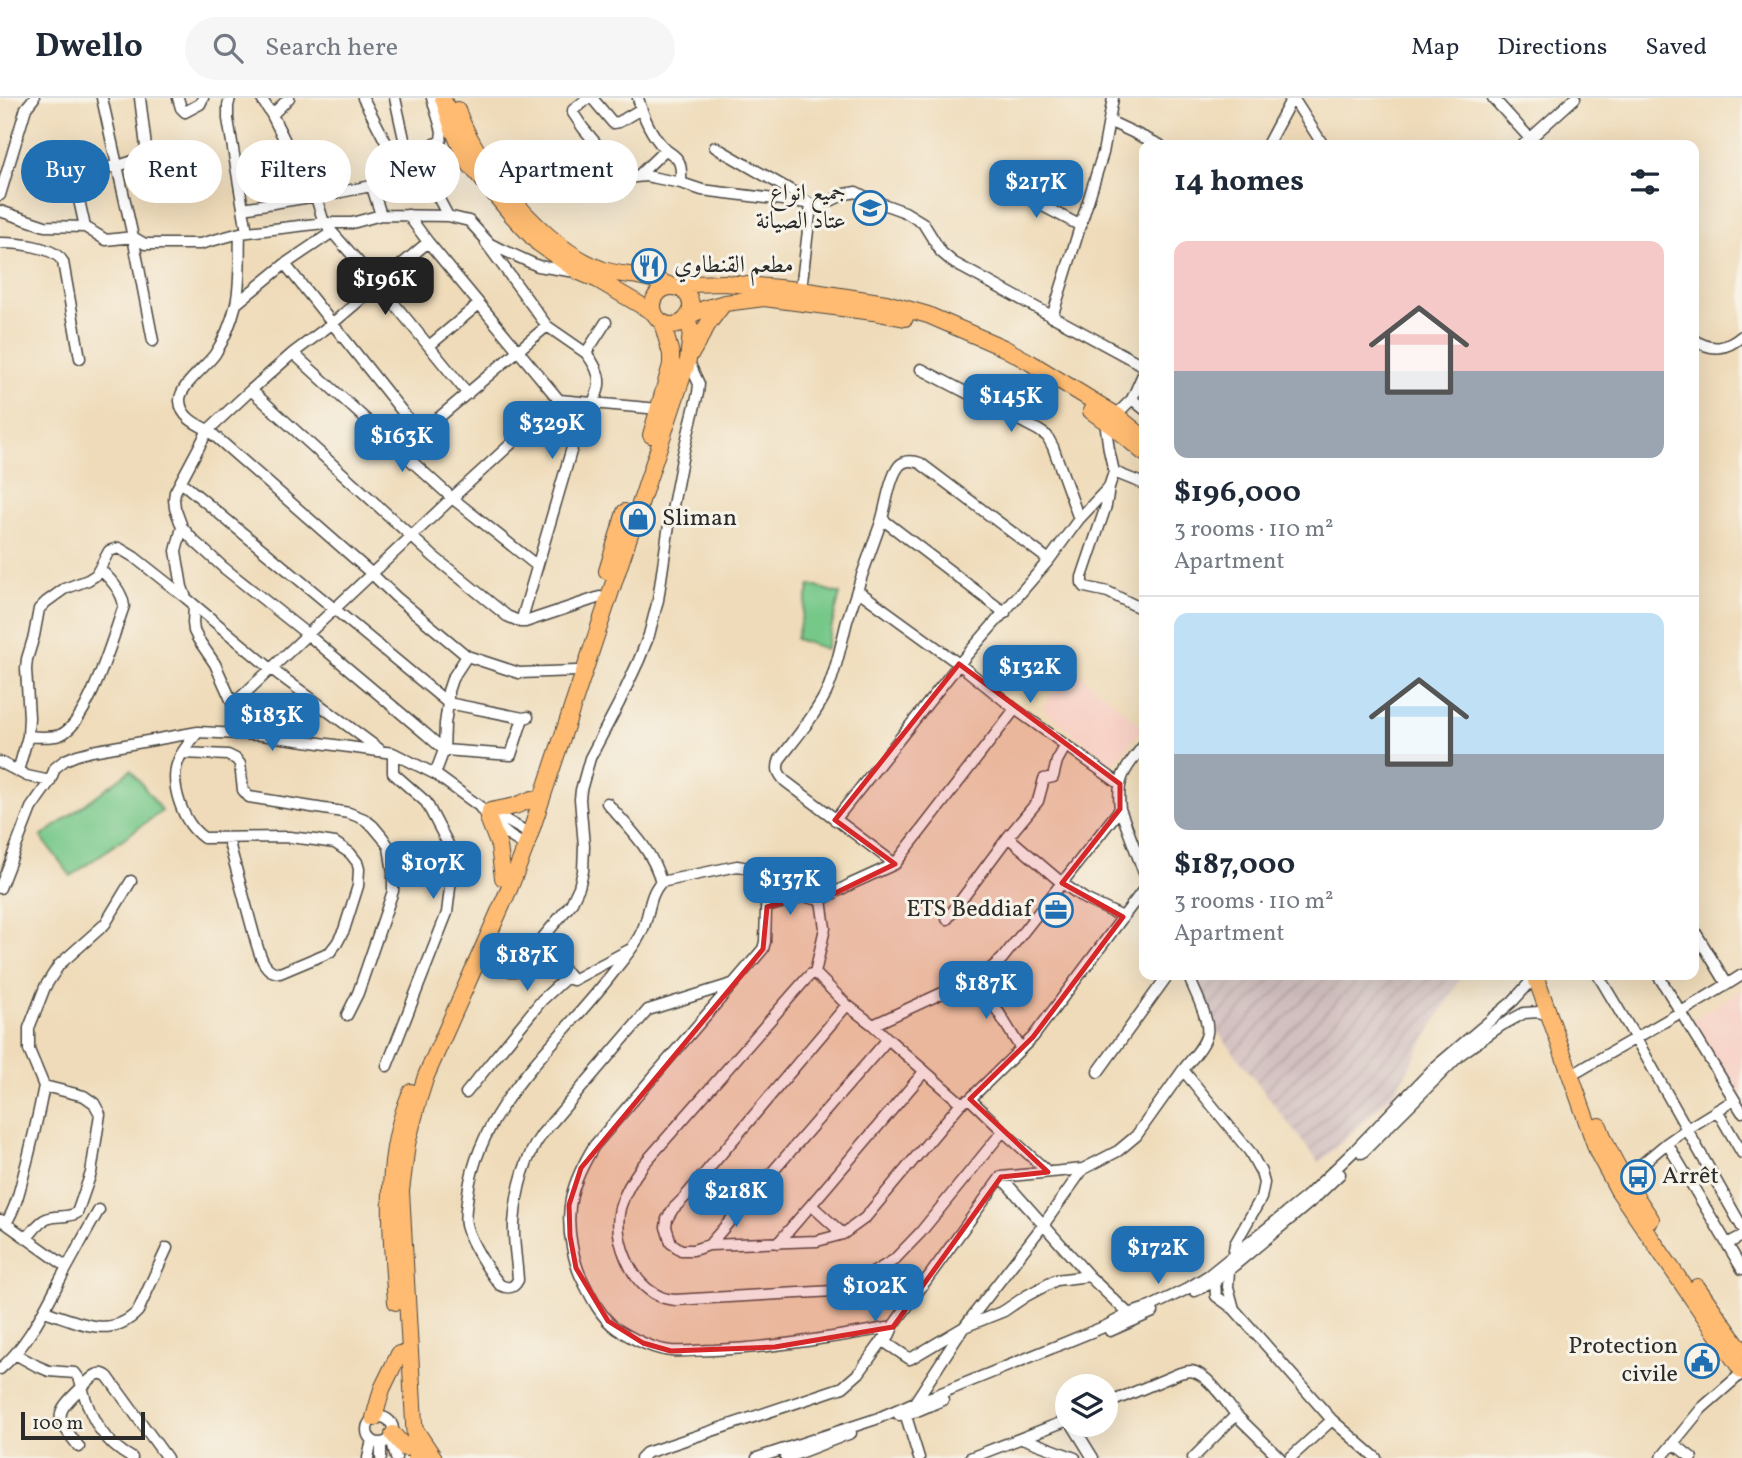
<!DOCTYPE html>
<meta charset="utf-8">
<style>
body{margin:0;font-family:Vollkorn,Amiri,serif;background:#f6f6f7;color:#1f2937;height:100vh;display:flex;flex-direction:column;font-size:26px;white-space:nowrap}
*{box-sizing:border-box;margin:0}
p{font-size:23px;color:#747a83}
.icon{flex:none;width:38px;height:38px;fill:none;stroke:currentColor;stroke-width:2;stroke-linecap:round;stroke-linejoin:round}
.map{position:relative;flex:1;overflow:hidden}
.drawer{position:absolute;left:1139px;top:42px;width:560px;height:840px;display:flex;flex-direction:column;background:#fff;border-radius:14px;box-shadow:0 7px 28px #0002}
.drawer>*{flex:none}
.top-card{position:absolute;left:21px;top:42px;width:665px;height:63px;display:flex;gap:14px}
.buttons{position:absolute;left:1055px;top:1276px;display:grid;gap:14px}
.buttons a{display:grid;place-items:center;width:63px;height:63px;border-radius:50%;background:#fff;box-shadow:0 7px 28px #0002;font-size:35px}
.scale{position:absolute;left:21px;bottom:18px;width:124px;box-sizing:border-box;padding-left:7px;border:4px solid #2b2b2b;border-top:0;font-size:19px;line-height:24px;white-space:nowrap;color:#2b2b2b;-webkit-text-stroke:5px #f7f3e8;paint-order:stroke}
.price{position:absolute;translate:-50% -60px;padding:0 16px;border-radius:14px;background:#1f6fb2;color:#fff;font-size:23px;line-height:46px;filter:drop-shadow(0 2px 4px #0008)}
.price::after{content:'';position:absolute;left:50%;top:42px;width:21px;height:16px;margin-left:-10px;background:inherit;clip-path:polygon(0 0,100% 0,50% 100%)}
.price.current{background:#222;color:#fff}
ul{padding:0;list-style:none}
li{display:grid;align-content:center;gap:14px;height:371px;padding:0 35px}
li+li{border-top:2px solid #e0e1e3}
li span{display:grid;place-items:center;height:217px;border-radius:14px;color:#555}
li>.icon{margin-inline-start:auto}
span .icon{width:126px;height:126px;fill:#fffc;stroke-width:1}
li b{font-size:30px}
h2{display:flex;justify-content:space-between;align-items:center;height:84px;padding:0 35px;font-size:30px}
.pill{padding:0 24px;border-radius:32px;background:#fff;box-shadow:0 7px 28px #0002;font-size:24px;line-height:63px}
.pill.current{background:#1f6fb2;color:#fff}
header{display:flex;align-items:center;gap:42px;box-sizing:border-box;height:98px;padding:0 35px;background:#fff;border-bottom:2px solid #e0e1e3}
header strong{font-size:33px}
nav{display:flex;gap:38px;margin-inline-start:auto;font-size:24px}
.search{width:490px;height:63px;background:#f6f6f7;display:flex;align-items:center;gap:18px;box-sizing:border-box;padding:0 24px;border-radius:38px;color:#747a83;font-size:26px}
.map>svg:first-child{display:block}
.built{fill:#f7d1c6}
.industrial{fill:url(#industrial-furrows)}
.pitch{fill:#76c889;stroke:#507a5a;stroke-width:2}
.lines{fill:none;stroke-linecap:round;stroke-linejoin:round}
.minor-casing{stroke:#484540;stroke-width:13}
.highway-casing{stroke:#484540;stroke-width:18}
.minor{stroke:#fff;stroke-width:10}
.highway{stroke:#febb71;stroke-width:16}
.marked{fill:#d62828;fill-opacity:0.2;stroke:#d62828;stroke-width:5;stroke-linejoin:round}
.labels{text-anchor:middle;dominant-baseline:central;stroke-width:6;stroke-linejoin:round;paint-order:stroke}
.poi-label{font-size:24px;fill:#2b2b2b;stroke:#f7f3e8;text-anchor:end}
</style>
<header>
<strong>Dwello</strong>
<div class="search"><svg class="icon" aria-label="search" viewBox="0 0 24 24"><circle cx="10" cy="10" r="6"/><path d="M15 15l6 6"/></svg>Search here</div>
<nav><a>Map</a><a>Directions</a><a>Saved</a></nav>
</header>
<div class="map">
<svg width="1742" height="1360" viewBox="0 0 1742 1360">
<defs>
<pattern id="industrial-furrows" width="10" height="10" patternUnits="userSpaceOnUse" patternTransform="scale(1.75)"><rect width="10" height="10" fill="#d2bfbf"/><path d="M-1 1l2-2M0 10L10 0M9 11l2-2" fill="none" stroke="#b4a4a4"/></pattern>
</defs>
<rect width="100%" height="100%" fill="#f7f3e8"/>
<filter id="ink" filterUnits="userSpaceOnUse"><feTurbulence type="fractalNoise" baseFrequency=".0143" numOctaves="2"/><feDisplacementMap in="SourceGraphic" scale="14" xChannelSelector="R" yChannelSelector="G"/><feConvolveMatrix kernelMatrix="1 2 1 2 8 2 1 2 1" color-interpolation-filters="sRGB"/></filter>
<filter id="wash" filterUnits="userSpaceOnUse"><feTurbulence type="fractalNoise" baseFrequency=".00686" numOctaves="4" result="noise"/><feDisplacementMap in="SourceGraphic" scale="28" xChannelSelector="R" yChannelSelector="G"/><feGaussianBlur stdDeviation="1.57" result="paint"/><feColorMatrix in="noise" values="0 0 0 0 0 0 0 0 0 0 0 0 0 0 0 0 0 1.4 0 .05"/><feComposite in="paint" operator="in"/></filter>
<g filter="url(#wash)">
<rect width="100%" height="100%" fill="#efdbb9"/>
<path class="built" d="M1072,569L1143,629L1112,668L1042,610Z
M1742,891V1018L1689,924Z"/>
<path class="industrial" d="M1191,877H1462L1395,994L1319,1065L1212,926Z"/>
<path class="pitch" d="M810,487L840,496L826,551L796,541Z
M131,672L162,713L71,778L41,739Z"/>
</g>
<g filter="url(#ink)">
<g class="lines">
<g class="minor-casing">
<path id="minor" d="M102,0L133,139L153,243
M178,0L181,10L185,14L200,6L203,0
M230,0L228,8V21L247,134
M261,0L272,17
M289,0L272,17L295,63L316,99L324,125L378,186L468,296
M363,0L390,52C401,61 408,58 421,53C428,49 435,47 441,42L442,33L432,0
M395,0L408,59L426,77L448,118
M592,0L587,1L573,12V15L583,30L625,80L646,78L681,85
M592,0L613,25L619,24L641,11
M638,0C643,18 650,35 663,49C668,55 675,56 679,64C682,70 681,78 681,85L702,92L807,105
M1293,0L1323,47
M1493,0L1536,47
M1109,23L1160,47
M1267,47L1292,0
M1523,47L1575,0
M715,49L797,96L811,107H822L845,96L856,94L872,102L905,114L923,125L941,154L954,165L1144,268
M639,77L665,52
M1005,88L1081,128
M372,89L381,117
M0,97L26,10L34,0
M243,110L341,94L426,77
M0,113L45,128L85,129L106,142L133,139L145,146H200L240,135L324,125H352L381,117L448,118L469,123L490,146L538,168L576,174
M408,117L428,144L559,302
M85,129L75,84C87,63 137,76 146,49L140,0
M240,135C239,158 241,184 236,206C232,222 224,242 215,256C207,268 179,288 180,303C181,319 196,326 208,332L371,475L396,499L467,558L519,575L576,573
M428,144L333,225L293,255L251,292L208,332L175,394L174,401L175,410L182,429L194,443L224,470L307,536L427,637L444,652L511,657L523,620
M0,145C17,145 54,148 63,164L80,260
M486,145L547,228L586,255
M285,166L409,322C419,330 426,329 436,322L547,228
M801,192L811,107
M236,206L285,166L331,135
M1052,219L1103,55L1113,0
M1694,242C1712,253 1726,252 1742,238
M429,248L479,206
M293,255L452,400L536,467
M921,271L1038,332L1047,338L1053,349L1079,421
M251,292L434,459L507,518L521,524H525L600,499
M1132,301L1144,311
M1116,317L1132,301L1144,274
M1114,374L1144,386
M181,384L448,605L523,620L528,619
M1109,390L1106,408L1082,479V485L1085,489L1108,494L1144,512
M882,421L1005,515
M182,429L176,453L182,489L186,500L270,570L379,651
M194,507L193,525L194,533L198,541L215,566L236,613
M521,524L574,343C578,335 581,325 586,317C601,292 606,280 586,255L606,224
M1015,611L1120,686
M198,634C192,642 183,651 179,661C168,685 183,726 204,740L289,739L315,742L335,745L350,755L357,764L359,771L358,788L344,832L337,845L330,854L280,875C264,875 260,857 256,844L228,741
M261,637L239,619L237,606L240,600L452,400L559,302L659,311
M28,638C38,639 50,640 60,637C89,625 113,538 124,508C122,493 111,482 100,471
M1144,647C1126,670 1116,679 1120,711L1144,775
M183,655L228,657L236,661L240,666L243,692L249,699L349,715L364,721L373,728L383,740L389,749L393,775V793L358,895L347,917
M0,664L27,678L50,683
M18,673L28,638L29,619L26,571L27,561L34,538L39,511L46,504L64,491L88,482L96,477L109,453L119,450L134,459L186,500
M435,676L444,652L445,626L448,605V593L452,581L467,558
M607,705C629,730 652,751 661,784
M488,712L530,736
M835,722L959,566L1049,462L1079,421L1109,389L1114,374L1109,352L1105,323
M1008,739L1062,785L1085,801L1123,819
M895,766L785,683C778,675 776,671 780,661C796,640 814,619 826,595C836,574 841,546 847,523C857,491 868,459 880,427C886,411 888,385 897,371C902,362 912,362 920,365L1049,462
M767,780L765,844L763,851L594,1048C573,1083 564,1108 572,1149C574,1159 576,1169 581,1179C590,1197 600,1219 617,1231C633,1241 652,1251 671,1253C685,1254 700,1252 714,1252C774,1250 833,1239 893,1229L886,1245L910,1261L964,1229L1004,1213L1026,1198L1056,1182L1089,1178
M0,790L31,710L50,683L55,670L65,662L77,657L92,653L198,634L261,637L393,655L435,676L479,708L488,720L511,739L526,748
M821,802L825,830L815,875L847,907L873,927L977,879L989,872L1002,861L1120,711
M767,809L804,798
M947,821L1008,739L1038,703L1044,681L1053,679L1057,663L1066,647
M1694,832L1727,886
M481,857L510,873L559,871C566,872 569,876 573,882
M515,873L571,806L579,789L583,773L584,748L580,701L581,692L590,660L619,605L639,562L649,537L658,502L668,433L683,356L698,295L699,286L688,262
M815,875L811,876L806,881L643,1067C633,1080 625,1093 620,1110C613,1140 630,1185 659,1198C664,1201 670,1201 675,1202L834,1193L859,1183L894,1162L920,1135L1003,1033L1048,1074
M1188,877C1193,890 1210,921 1207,935C1205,948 1191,961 1183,972L1250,1054L1261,1074L1264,1085L1261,1100L1235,1146L1233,1158
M1598,877L1635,939L1742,1129
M1658,877L1742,1014
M977,879L1021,951
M732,886L648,912L542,1036C524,1061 516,1095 514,1126C513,1144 517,1163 518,1182C514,1190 508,1191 500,1187C489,1174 470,1144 466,1127C464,1117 467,1106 468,1095C481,1003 562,943 615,872C624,860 636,847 642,833C650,817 648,798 661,784L737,768C762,771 780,790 804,798C809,800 816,801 821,802L851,786L895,766L1015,611L959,566L857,492
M847,907L684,1100L673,1111L667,1121L666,1129L671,1145L681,1152H693L709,1147L817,1143L843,1136L865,1120L961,1005L888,941
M387,968L447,815L452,773L451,756L448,746L426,704L393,675V655
M1579,973C1633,941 1689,911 1742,877
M1098,974L1168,877
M466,995L542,902L566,880L573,882L629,852
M970,1001L1003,1033
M961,1005L970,1001L1033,939L1144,791
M1717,1012L1742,1055
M1667,1045L1742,1171
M1362,1055L1461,956L1502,927L1524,915L1539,914L1550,918
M1001,1079L1089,1178L1129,1216
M1625,1080L1667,1045L1687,1031L1734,1002
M1,1122L67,1169
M6,1125C15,1111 19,1095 23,1079C31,1049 38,1019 44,988
M843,1136L811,1107L924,974
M27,1140C35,1131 41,1120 54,1119C62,1118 69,1119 77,1115L91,1075L100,1016L94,1005L84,998L44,988L29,952V930L45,889L59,867L105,826L131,783
M778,1145L811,1107
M1727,1146L1742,1138
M709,1147L888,941L873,927
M1227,1169L1229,1172L1228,1189L1234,1211
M1213,1181L1215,1183L1216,1198L1234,1211L1332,1322L1290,1360
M1195,1193L1215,1183L1229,1172L1314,1101L1340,1076
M44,1213C77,1223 110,1243 138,1213L167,1150
M1110,1233L1153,1214
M15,1256L37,1268L49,1273L75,1275L80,1282L82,1289C53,1317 55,1318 79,1349
M0,1271C28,1247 44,1212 61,1180C74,1157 86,1134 99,1112
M915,1304L964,1229L1044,1126L1083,1071L1118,1053L1136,1038L1183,972
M1106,1306L1180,1275C1184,1274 1188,1273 1191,1273C1207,1275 1227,1305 1236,1317L1193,1360
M905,1315L919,1360
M899,1317L917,1313L943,1302
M1236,1317L1280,1360
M367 1332a13 13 0 1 1 26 0a13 13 0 1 1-26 0Z
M1332,1322L1376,1360
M1072,1326L1093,1360
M391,1339L396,1360
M1022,1340L1075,1360
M1673,1345L1692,1360
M132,1360C103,1344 90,1320 82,1289C90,1282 98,1270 108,1279L167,1360
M368,1360L372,1342
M381,1360V1345
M641,1360L646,1355L843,1289L859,1275L1001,1079L1083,1071
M757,1360L876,1321L915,1304L934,1298L1106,1228L1129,1216L1150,1209L1185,1192L1209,1177L1306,1099L1354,1053L1434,970L1513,903L1535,879
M786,1360L851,1335
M970,1360L1068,1322
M1661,1360L1702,1310L1742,1275"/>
</g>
<g class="highway-casing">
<path id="highway" d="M443,0L453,31L464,57L471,68L511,116L538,145L579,174L598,182L654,215
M457,12C478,69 543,149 601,171C613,176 626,176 638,178C651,180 662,184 674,189
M653 208a19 19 0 1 1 38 0a19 19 0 1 1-38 0Z
M680,190L689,186L725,185L801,192L886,205L928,217L1004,250L1031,265L1116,317L1144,340
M688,218L704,211L725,205L764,200L873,214L905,220
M692,254L708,226L724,205
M1091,313L1116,331L1144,355
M651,337L671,267V256L662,224
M607,473L625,414
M490,713L515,708L532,701
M488,720L499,748L503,780
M1535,877L1598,1055L1618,1092L1742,1273
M1599,1028C1611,1062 1631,1092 1651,1121
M1697,1189L1742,1253
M396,1204C391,1133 382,1061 411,994
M374,1320L382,1291L399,1256
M414,1330L434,1360
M393,1336L405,1350
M416,1360L401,1093L407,1046L419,1000L426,978L510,789L526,748L688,262L691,234L687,219"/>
</g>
<use href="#minor" class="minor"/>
<use href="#highway" class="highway"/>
</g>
</g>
<path class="marked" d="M959,566L1120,686V711L1062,785L1123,819L1033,939L970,1001L1048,1074L1001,1079L893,1229L775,1249L671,1253L643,1245L608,1223L576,1170L570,1138L569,1107L581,1070L763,851L767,809L804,798L821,802L895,766L835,722Z"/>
<defs>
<g id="school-ring" transform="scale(1.75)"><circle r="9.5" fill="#f7f3e8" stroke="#1f6fb2" stroke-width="1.5"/><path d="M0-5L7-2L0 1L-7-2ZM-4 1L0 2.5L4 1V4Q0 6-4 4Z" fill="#1f6fb2"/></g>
<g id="restaurant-ring" transform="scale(1.75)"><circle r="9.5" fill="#f7f3e8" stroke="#1f6fb2" stroke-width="1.5"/><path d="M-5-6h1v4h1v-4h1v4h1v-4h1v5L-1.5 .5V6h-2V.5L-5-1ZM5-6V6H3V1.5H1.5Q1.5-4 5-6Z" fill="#1f6fb2"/></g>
<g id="shop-ring" transform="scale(1.75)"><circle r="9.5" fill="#f7f3e8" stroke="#1f6fb2" stroke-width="1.5"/><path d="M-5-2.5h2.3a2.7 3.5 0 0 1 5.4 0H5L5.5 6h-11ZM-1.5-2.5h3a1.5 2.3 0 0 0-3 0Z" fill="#1f6fb2"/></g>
<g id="office-ring" transform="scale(1.75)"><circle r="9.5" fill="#f7f3e8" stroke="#1f6fb2" stroke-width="1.5"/><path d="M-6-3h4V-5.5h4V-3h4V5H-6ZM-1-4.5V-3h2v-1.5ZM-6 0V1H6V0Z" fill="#1f6fb2"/></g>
<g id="bus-ring" transform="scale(1.75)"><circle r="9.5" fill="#f7f3e8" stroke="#1f6fb2" stroke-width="1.5"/><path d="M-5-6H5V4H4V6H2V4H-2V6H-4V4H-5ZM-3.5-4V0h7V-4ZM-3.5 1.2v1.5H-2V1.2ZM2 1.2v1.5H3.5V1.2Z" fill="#1f6fb2"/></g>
<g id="civic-ring" transform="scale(1.75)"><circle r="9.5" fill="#f7f3e8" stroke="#1f6fb2" stroke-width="1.5"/><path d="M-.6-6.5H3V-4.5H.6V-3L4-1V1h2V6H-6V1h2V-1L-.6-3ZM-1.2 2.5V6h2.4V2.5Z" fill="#1f6fb2"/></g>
</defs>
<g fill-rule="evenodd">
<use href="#school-ring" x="870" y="110"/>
<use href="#restaurant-ring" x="649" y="168"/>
<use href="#shop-ring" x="638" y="421"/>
<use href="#office-ring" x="1056" y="812"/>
<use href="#bus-ring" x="1638" y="1079"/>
<use href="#civic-ring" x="1702" y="1263"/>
</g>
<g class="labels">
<g class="poi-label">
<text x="846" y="96">جميع انواع<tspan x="846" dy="28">عتاد الصيانة</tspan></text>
<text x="674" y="168" text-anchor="start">مطعم القنطاوي</text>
<text x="662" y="421" text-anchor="start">Sliman</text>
<text x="1032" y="812">ETS Beddiaf</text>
<text x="1662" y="1079" text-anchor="start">Arrêt</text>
<text x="1678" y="1249">Protection<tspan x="1678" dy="28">civile</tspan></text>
</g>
</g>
</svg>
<div class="buttons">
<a><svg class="icon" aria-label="layers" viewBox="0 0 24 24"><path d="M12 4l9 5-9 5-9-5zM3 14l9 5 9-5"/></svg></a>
</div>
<div class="scale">100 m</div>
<b class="price" style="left:1036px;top:122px">$217K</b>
<b class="price current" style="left:385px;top:219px">$196K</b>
<b class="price" style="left:1011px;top:336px">$145K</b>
<b class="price" style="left:552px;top:363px">$329K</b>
<b class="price" style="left:402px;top:376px">$163K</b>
<b class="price" style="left:1030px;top:607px">$132K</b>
<b class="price" style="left:272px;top:655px">$183K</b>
<b class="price" style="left:433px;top:803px">$107K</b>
<b class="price" style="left:790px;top:819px">$137K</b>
<b class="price" style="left:527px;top:895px">$187K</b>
<b class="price" style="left:986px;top:923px">$187K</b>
<b class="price" style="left:736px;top:1131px">$218K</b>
<b class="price" style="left:1158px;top:1188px">$172K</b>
<b class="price" style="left:875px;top:1226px">$102K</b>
<div class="top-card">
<a class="pill current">Buy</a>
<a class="pill">Rent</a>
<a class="pill">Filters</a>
<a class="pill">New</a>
<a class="pill">Apartment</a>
</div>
<section class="drawer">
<h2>14 homes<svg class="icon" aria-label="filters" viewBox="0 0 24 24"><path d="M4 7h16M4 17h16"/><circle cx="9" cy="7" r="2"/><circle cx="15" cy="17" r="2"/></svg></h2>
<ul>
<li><span style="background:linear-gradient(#f6c9c9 60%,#9aa5b1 0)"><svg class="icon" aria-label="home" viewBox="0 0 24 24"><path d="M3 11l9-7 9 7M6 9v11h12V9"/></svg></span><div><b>$196,000</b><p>3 rooms · 110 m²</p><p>Apartment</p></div></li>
<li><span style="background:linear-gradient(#bfe0f5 65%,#9aa5b1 0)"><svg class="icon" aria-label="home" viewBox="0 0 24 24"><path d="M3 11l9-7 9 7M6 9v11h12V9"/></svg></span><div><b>$187,000</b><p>3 rooms · 110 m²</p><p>Apartment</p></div></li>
</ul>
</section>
</div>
